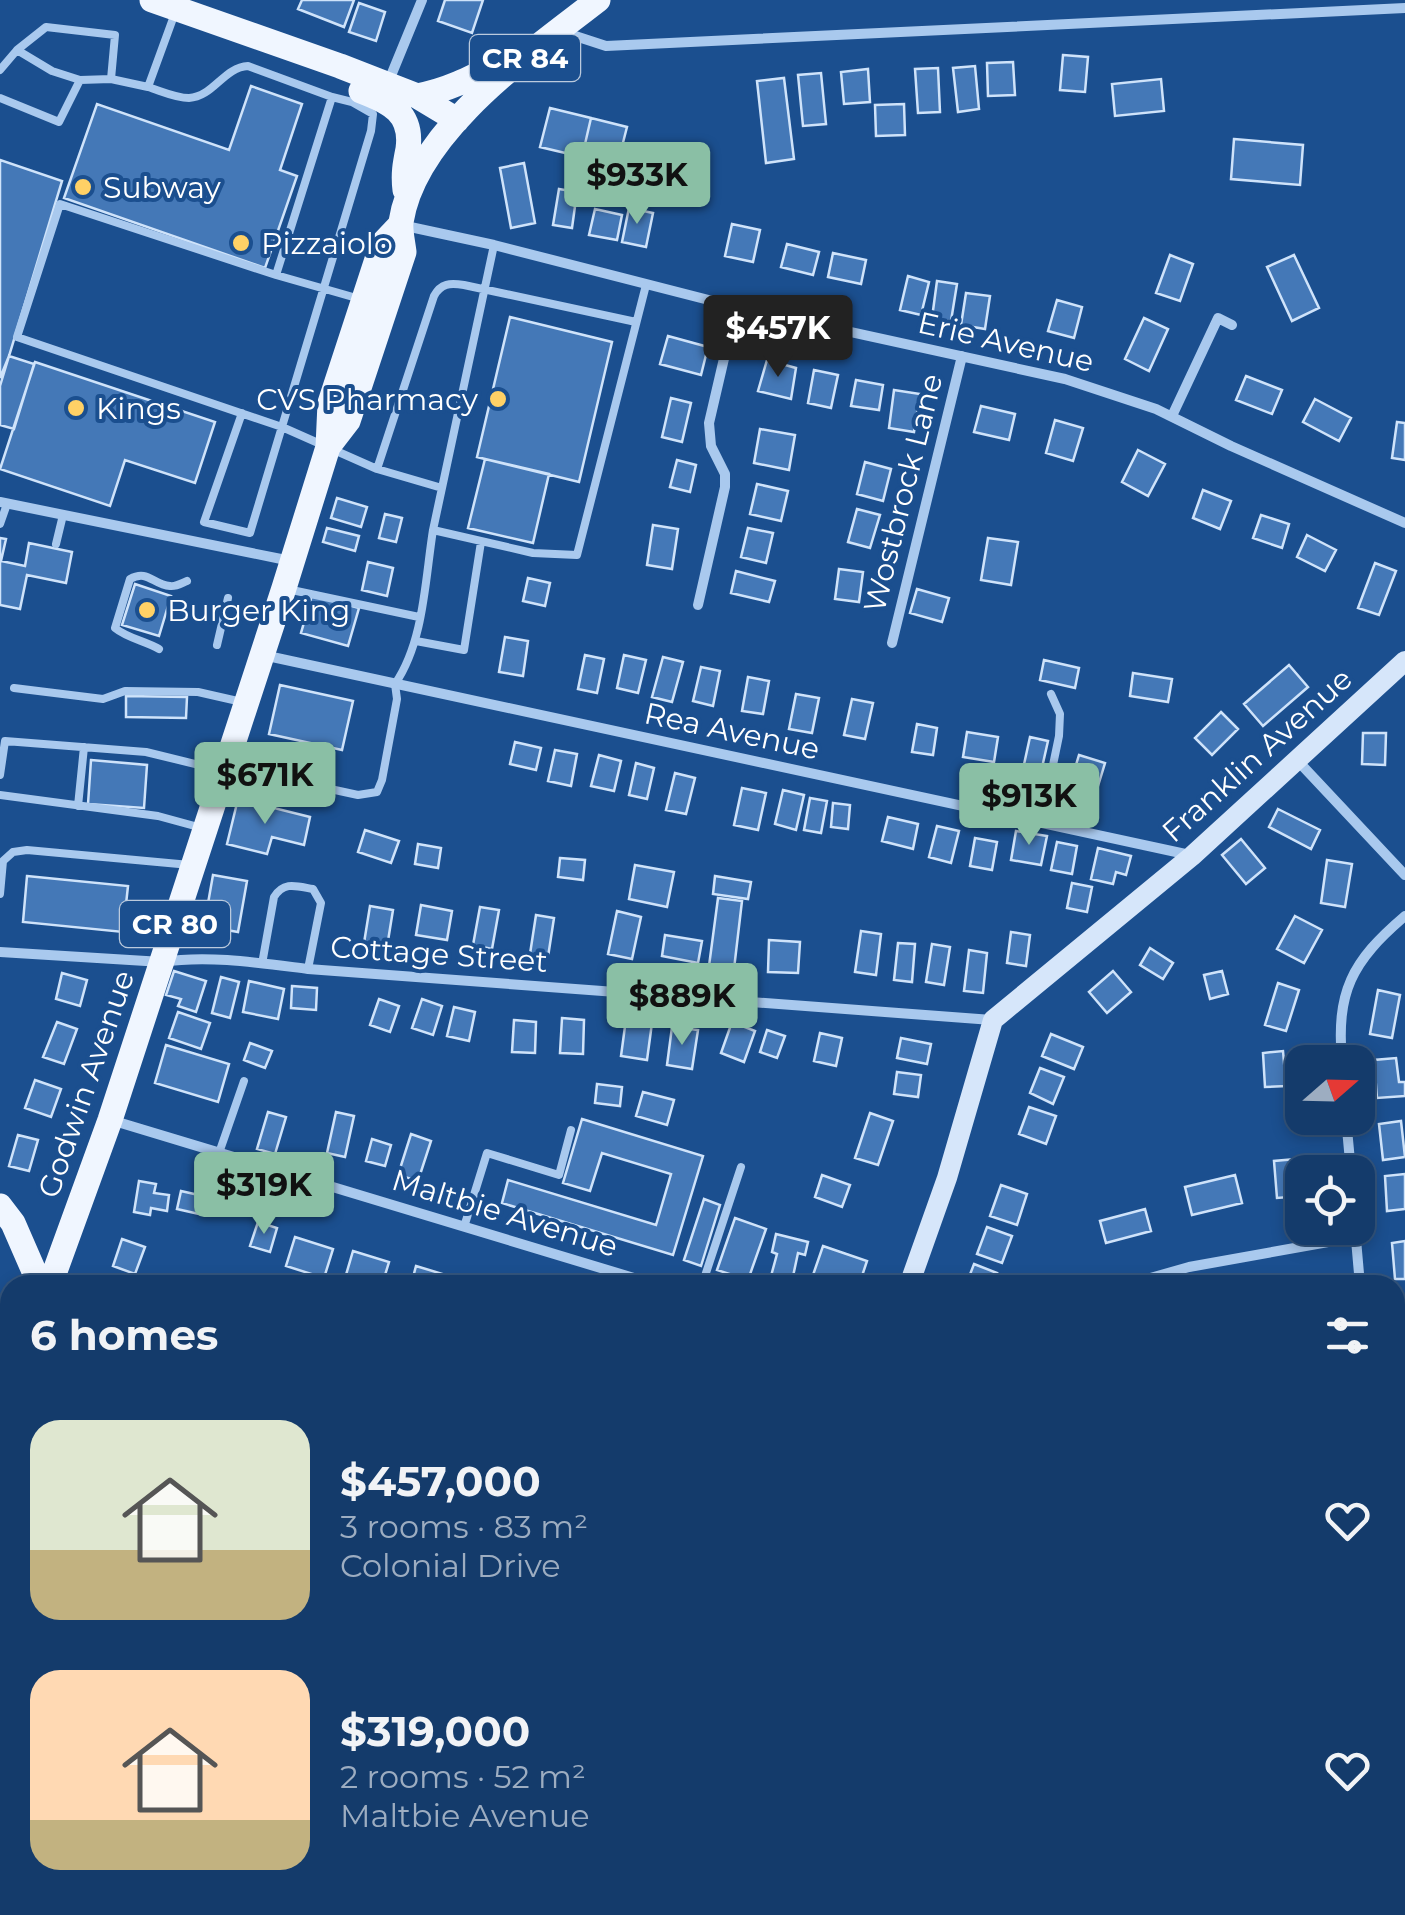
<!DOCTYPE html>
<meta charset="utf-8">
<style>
body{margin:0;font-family:Montserrat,sans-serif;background:#214673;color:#f1f3f6;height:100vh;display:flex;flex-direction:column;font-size:38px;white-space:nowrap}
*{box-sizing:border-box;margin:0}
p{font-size:32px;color:#9dadc1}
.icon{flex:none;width:55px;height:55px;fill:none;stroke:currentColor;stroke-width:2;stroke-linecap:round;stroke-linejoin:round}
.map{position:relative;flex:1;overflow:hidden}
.panel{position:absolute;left:0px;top:1275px;width:1405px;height:640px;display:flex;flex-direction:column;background:#143b6b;border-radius:30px 30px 0 0;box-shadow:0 5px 15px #0003,0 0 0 2px #33557e}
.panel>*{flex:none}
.needle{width:65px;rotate:70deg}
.controls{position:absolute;left:1285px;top:1045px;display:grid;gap:20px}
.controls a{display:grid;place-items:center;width:90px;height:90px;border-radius:20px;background:#143b6b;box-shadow:0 5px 15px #0003,0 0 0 2px #33557e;font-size:50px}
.price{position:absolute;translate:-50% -85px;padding:0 22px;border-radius:10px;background:#8abfa5;color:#111;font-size:32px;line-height:65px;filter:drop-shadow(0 2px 5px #0008)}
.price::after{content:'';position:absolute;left:50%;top:60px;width:30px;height:22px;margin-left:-15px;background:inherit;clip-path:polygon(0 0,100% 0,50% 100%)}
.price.current{background:#222;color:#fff}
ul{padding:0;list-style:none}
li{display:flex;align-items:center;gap:30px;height:250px;padding:0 30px}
li span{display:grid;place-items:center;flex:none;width:280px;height:200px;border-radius:30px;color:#555}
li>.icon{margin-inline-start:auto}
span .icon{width:120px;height:120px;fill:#fffc;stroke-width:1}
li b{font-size:42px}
h2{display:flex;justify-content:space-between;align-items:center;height:120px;padding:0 30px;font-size:42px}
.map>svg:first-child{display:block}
.building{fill:#4478b7;stroke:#cfe3fa;stroke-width:2.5}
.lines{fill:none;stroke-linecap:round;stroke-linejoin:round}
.lane{stroke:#a9c9ee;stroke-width:8}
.street{stroke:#a9c9ee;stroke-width:10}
.secondary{stroke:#d6e6fa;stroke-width:20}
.primary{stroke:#f0f6ff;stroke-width:25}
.poi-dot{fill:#ffd166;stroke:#1b4f8f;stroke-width:4}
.labels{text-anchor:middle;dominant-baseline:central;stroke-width:8;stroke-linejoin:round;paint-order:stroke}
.shield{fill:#1b4f8f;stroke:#bbcadd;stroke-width:2.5}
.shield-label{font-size:28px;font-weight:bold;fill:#fff}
.poi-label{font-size:30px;fill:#fff;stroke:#1b4f8f;text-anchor:start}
.street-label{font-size:30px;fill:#fff;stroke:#1b4f8f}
</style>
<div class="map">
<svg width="1405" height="1915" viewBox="0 0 1405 1915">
<rect width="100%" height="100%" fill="#1b4f8f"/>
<path class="building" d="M302,0H354L344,27L298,9Z
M445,0H483L472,33L438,21Z
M359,3L385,12L376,41L349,32Z
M1063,55L1088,57L1085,92L1060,90Z
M1013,62L1015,95L988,96L987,63Z
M975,66L979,109L958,112L953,68Z
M938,68L940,112L918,113L915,69Z
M868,69L870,102L844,104L841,72Z
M821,73L826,124L803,126L798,75Z
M784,78L794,159L766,163L757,81Z
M1161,79L1164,111L1115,116L1112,84Z
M251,86L302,104L280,170L297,176L265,268L64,198L97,104L229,150Z
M904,104L905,135L876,136L875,105Z
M550,108L591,118L582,157L540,147Z
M591,118L627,127L617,166L582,157Z
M1234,139L1303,145L1300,185L1231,179Z
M0,160L62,181L9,356L0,378Z
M524,163L535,223L511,228L500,168Z
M559,189L577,192L572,228L553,225Z
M629,208L653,213L646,247L622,242Z
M595,209L622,215L617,240L589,235Z
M732,224L760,230L753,262L725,256Z
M787,244L819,252L813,275L781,267Z
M833,253L866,260L861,284L828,277Z
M1170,255L1193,264L1180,301L1156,293Z
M1294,255L1319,308L1292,321L1267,267Z
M908,276L929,282L921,315L900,310Z
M937,281L957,284L951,321L932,318Z
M966,293L990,296L985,329L961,325Z
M1057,300L1082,307L1074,338L1048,331Z
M510,317L612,342L579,482L477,457Z
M1144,318L1168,329L1149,371L1125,359Z
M668,336L708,347L701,375L660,364Z
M9,356L34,364L14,429L0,425V386Z
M767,360L796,368L791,399L758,391Z
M35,362L215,422L195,483L125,460L110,506L0,469Z
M814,370L838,375L831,408L808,403Z
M1246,376L1282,390L1272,414L1236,400Z
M856,380L883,385L879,410L851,406Z
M894,390L920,394L914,432L889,428Z
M671,398L691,403L682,442L662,437Z
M1315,399L1351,418L1339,441L1303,422Z
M981,406L1015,414L1009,440L974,432Z
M1055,420L1083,428L1073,461L1046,453Z
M1397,422L1405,423V460L1392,458Z
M760,429L795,435L789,470L754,463Z
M1138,450L1165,464L1148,496L1122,482Z
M485,459L549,474L533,543L468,528Z
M677,460L696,465L690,492L670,487Z
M865,462L891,469L883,501L857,494Z
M757,484L788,491L781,521L750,514Z
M1203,490L1231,501L1220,529L1193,518Z
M337,498L367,507L361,527L331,518Z
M857,509L880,515L870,548L848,542Z
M385,514L402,518L396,542L379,538Z
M1261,515L1289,524L1282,548L1253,538Z
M653,525L678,529L672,569L647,565Z
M327,528L359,536L355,551L323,542Z
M748,528L773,533L766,563L741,557Z
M1307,535L1336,550L1325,571L1297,557Z
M0,538L6,539L1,561L25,566L29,543L72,552L66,583L27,575L20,609L0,605Z
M988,538L1018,542L1011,585L981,580Z
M368,562L393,568L387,596L362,590Z
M1375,563L1396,571L1379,615L1358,608Z
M839,569L863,572L859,602L835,599Z
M736,571L775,581L769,602L731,593Z
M528,578L550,583L545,606L523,601Z
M135,584L171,596L159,636L122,625Z
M917,589L949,598L942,622L910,613Z
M312,595L359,608L348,646L301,633Z
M505,637L528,641L523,676L499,672Z
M585,655L604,659L597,693L578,689Z
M624,655L646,660L638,693L617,688Z
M663,657L683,662L672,702L652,697Z
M1044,660L1079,668L1075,688L1040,680Z
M1289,665L1308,687L1263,726L1244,704Z
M701,667L720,671L713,706L693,701Z
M1133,673L1172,679L1168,702L1130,696Z
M748,677L769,681L763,714L742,711Z
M280,685L353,701L342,750L269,734Z
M796,694L819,698L812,733L789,729Z
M126,696L187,697L186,718L126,717Z
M852,699L873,703L865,739L844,735Z
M1221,712L1238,729L1212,755L1195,738Z
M917,724L937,728L933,755L912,752Z
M967,732L998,737L994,762L963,757Z
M1363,733H1386L1385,765L1362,764Z
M1030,737L1048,741L1041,772L1023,769Z
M515,742L541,748L536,770L510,764Z
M555,750L577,754L571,786L548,781Z
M599,755L621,761L614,791L591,786Z
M1079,755L1105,763L1098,786L1072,778Z
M91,760L147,765L144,808L88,804Z
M636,763L654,768L647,799L629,795Z
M675,773L695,778L686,814L666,810Z
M742,788L766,793L758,830L734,825Z
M783,790L804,795L796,830L775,824Z
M810,798L827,801L821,833L804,830Z
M238,799L310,817L304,845L272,837L267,854L227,844Z
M833,803L850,805L848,829L831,827Z
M1278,809L1320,830L1311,849L1269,827Z
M888,817L918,824L913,849L882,841Z
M937,826L959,831L951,863L929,857Z
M365,830L399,841L391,863L358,852Z
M1016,831L1047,836L1041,865L1011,860Z
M975,838L997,842L992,870L970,866Z
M1241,839L1265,868L1246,884L1222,855Z
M1057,842L1077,846L1072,874L1051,870Z
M418,844L441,848L438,868L415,864Z
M1098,848L1131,856L1126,875L1116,872L1113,884L1091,879Z
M560,858L585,860L583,880L558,877Z
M1327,860L1352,864L1345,907L1321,903Z
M635,865L674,872L667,907L629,899Z
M213,875L247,881L238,932L204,926Z
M27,876L128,886L123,932L23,922Z
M715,876L751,882L748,899L713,894Z
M1072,883L1092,887L1087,912L1067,908Z
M718,898L742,901L734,969L709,966Z
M421,905L452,911L447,940L416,935Z
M370,906L393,910L387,947L364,943Z
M480,907L499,910L492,949L473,945Z
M617,911L641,917L632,959L608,954Z
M536,915L554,918L548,957L530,954Z
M1295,916L1322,930L1304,963L1277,949Z
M861,931L881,934L876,975L855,972Z
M1011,932L1030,935L1026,966L1007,963Z
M665,935L702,941L698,963L662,956Z
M769,940L800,942L798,973L768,972Z
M898,943L915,944L912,982L894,980Z
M932,944L950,947L944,985L926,982Z
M1150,948L1173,963L1163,979L1140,965Z
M969,950L987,953L983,993L964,991Z
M174,971L206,981L196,1012L178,1006L181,999L166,995Z
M1113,971L1131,992L1107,1013L1089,992Z
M1222,971L1228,994L1210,999L1204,975Z
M62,973L87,980L80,1006L56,999Z
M221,977L239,982L230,1018L212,1013Z
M249,981L284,989L278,1019L243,1012Z
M1278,983L1299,990L1286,1031L1265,1025Z
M292,986L317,988L316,1010L291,1008Z
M1378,990L1400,995L1392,1038L1370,1034Z
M379,999L399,1006L390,1032L370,1025Z
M422,999L442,1006L433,1035L412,1028Z
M454,1007L475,1012L469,1041L447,1036Z
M178,1012L210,1023L201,1049L169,1038Z
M562,1018L584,1020L583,1054L560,1053Z
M626,1019L652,1023L647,1060L621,1056Z
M514,1020L536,1022L535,1053L512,1052Z
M57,1022L77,1029L64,1064L43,1057Z
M732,1022L755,1031L744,1062L721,1053Z
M672,1027L698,1030L692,1069L667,1065Z
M767,1030L785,1036L777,1058L760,1052Z
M820,1033L842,1038L836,1066L814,1061Z
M1051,1034L1083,1047L1074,1069L1042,1056Z
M901,1038L931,1044L927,1064L897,1058Z
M250,1043L272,1051L265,1068L244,1060Z
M166,1045L229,1064L218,1102L155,1083Z
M1283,1051L1286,1086L1265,1087L1263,1053Z
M1396,1058L1399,1082H1405V1096L1377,1098L1374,1060Z
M1040,1068L1064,1077L1053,1104L1030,1093Z
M897,1072L921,1075L918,1097L894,1094Z
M35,1080L61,1089L51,1117L25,1108Z
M597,1084L622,1087L620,1106L595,1103Z
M643,1092L674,1100L667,1125L636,1116Z
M1029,1107L1056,1116L1046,1144L1019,1134Z
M268,1112L286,1117L275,1154L257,1149Z
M336,1112L354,1116L345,1157L327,1153Z
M870,1113L893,1121L878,1165L855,1158Z
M582,1119L703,1156L673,1255L502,1203L508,1180L656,1225L671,1174L602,1153L590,1191L563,1183Z
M1401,1121L1405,1157L1383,1160L1379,1124Z
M411,1134L431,1141L418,1181L398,1175Z
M18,1135L38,1140L29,1171L9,1166Z
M372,1139L391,1145L385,1166L366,1161Z
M1307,1158L1308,1172H1302V1196L1277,1198L1274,1161Z
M1405,1174V1209L1387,1211L1385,1176Z
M822,1175L850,1185L842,1207L815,1197Z
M1235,1175L1242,1203L1192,1215L1185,1187Z
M139,1181L156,1184L154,1193L169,1195L167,1211L151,1208L150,1215L134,1212Z
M1001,1185L1027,1194L1017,1225L990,1216Z
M246,1188L261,1193L254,1216L238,1211Z
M181,1191L203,1196L199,1214L177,1209Z
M704,1199L720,1205L701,1266L684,1260Z
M1145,1209L1151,1231L1106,1243L1100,1221Z
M735,1218L766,1229L748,1280L717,1270Z
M258,1222L277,1228L270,1252L250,1246Z
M987,1227L1012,1236L1002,1263L977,1254Z
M776,1234L808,1242L805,1255L798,1253L792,1281L771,1276L777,1254L772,1252Z
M295,1237L333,1249L324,1278L286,1266Z
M122,1239L145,1247L135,1274L113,1266Z
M1405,1241V1279H1395L1392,1243Z
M823,1246L867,1261L859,1285H841L813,1275Z
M353,1251L389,1262L382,1285H343Z
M974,1264L997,1273L992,1285H966Z
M416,1266L459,1279L457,1285H411Z
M0,1640L10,1643L9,1675L0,1672Z
M10,1885V1905H40L38,1915H3Z
M147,1905H166L184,1911L182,1915H143Z
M484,1905H532L529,1915H516Z
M564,1905H622L619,1915H562Z
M767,1905H811L808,1915H776L764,1911Z"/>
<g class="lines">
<path class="lane" d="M175,13L148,87C161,91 176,98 189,98C213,97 224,67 248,66L332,97
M17,50L46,27L115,35L111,79
M0,70L17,50L52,71L80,80L111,79L148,87
M0,98L59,122L80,80
M494,245L433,530L533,553L577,555L646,285
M360,299L276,275L60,204L17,337L282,427L377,469L442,488
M242,413L204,522L250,533L371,131L373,114L352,102L332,97L276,275
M377,469L434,296C441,283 450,283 464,285L636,322
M0,524L7,504
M56,544L63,515
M287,589L419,617
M416,641L464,650L481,542
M217,645L228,598
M159,649C145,641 127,638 115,628L130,579C148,569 153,585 170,586C176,587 182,583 187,581
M14,688L103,699L125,691L198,692L242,702
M261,774L358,795L377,792L382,780L397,699L395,684C424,642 425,580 433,530
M0,775L5,741L146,752L244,776L261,774L246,755L234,750
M0,795L158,816L202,828
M78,806L84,747
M1041,823L1059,736L1060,714L1051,694
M0,894L3,861L13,852L27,850L190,865
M262,964L274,897C284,881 296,886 313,889L321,903L308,969
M219,1153L244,1081
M464,1227L487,1153L559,1175L571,1130
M702,1285L741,1167"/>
<path class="street" d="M560,31L606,46L1405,8
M388,83L422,0
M401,225L494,245L736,307L1065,379L1156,409L1231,446L1405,523
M1172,416L1218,318L1232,325
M0,502L291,561
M698,605L725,487V474L711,446L709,423L736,307
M892,643L962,356
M263,655L1190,855
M1297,760L1405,875
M0,952L162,962C209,955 260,963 308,969L992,1020
M1342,1062C1336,992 1351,962 1405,916
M1346,1118L1351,1172
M111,1120L657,1285
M1355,1228L1360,1285
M1126,1285L1189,1267L1356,1237
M1395,1371L1405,1378
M0,1448L10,1451
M0,1820L10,1823
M294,1905L329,1915"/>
<path class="secondary" d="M909,1285L947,1178L993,1020L1192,856L1405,661
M699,1915L702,1905"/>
<path class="primary" d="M152,0L340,66L417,96L457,120
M361,91C390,102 413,113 408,149C405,164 403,174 405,190
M417,96C450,90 475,76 504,61
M328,447L348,421L404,252C403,243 400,231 401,222C415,131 530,53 598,0
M0,1206L13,1223L40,1285
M50,1285L110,1120L284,588L328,447L330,403L382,244L400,225
M0,1430L10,1401"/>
</g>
<g class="poi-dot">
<circle cx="83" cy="187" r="10"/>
<circle cx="241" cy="243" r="10"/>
<circle cx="498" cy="399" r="10"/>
<circle cx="76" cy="408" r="10"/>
<circle cx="147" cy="610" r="10"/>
</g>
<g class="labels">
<g class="shield">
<rect x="470" y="35" width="110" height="46" rx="8"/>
<rect x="120" y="901" width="110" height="46" rx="8"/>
</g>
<g class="shield-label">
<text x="525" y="58">CR 84</text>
<text x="175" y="924">CR 80</text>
</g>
<g class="poi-label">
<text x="103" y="187">Subway</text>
<text x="261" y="243">Pizzaiolo</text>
<text x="478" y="399" text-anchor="end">CVS Pharmacy</text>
<text x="96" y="408">Kings</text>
<text x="167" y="610">Burger King</text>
</g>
<g class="street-label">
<text transform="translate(1006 342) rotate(13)">Erie Avenue</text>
<text transform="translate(903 493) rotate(-76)">Wostbrock Lane</text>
<text transform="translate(732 731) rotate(12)">Rea Avenue</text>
<text transform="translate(1257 755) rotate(-42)">Franklin Avenue</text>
<text transform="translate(439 954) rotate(4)">Cottage Street</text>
<text transform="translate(86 1084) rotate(-71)">Godwin Avenue</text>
<text transform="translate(505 1213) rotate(17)">Maltbie Avenue</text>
</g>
</g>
</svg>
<div class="controls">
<a><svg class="needle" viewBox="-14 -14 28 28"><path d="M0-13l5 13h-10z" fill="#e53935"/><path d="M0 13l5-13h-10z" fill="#9dadc1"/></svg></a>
<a><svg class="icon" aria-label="locate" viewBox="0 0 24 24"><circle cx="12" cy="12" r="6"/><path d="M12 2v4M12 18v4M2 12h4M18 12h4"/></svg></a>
</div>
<b class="price" style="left:637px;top:227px">$933K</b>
<b class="price current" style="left:778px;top:380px">$457K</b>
<b class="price" style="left:265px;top:827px">$671K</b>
<b class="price" style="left:1029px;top:848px">$913K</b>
<b class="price" style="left:682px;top:1048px">$889K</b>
<b class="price" style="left:264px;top:1237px">$319K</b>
<section class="panel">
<h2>6 homes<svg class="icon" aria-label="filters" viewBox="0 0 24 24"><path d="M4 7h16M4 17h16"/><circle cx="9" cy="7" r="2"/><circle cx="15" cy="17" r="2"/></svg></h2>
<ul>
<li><span style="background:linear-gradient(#dfe7d0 65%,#c2b280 0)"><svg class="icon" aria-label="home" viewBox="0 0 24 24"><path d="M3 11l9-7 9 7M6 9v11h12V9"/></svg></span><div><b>$457,000</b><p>3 rooms · 83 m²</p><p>Colonial Drive</p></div><svg class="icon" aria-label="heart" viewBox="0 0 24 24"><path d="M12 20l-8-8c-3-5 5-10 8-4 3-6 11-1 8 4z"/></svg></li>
<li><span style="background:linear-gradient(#ffd9b3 75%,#c2b280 0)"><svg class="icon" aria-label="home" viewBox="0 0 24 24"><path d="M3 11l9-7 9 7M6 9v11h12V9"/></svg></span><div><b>$319,000</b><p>2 rooms · 52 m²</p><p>Maltbie Avenue</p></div><svg class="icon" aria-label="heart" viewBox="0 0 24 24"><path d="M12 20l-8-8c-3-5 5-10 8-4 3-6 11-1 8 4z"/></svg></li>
</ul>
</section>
</div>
